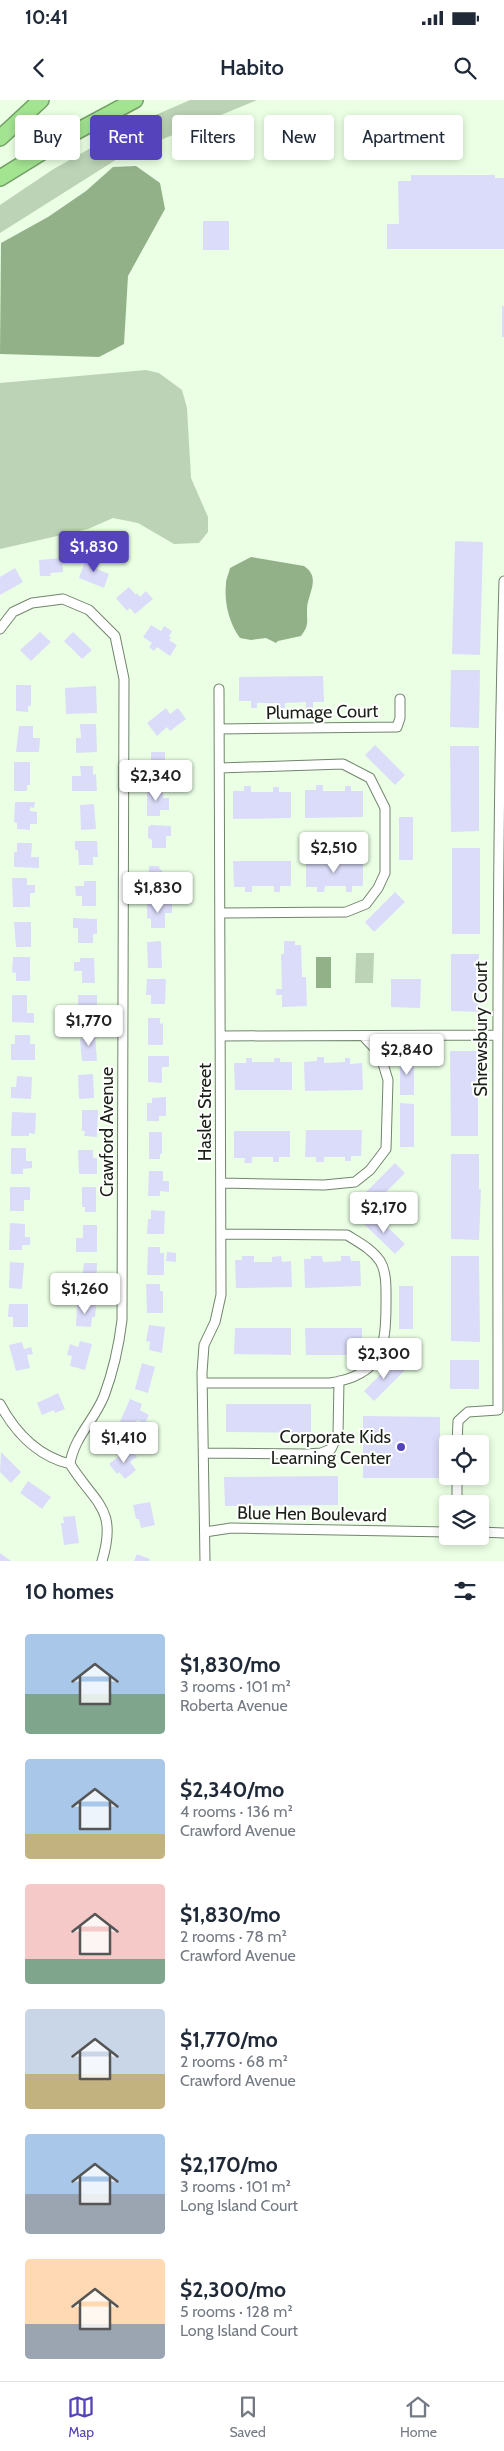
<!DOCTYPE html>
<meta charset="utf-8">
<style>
body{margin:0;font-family:Cabin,sans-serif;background:#f2f2f3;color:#1f2937;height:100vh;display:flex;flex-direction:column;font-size:19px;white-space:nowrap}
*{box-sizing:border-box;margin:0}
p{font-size:16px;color:#747a83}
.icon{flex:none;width:28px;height:28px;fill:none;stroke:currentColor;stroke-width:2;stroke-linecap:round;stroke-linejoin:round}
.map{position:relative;height:1461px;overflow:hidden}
.panel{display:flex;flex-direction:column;background:#fff;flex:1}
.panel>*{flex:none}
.guide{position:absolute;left:15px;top:15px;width:475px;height:45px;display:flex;gap:10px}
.controls{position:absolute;left:439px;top:1335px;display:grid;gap:10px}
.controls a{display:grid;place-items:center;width:50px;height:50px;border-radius:5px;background:#fff;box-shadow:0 2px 8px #0003;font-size:25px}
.price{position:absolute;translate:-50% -42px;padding:0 11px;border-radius:5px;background:#fff;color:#222;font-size:16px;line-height:32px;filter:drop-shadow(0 1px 2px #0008)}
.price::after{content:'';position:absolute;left:50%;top:30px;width:15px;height:11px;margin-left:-8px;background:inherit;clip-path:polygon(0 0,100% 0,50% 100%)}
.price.selected{background:#5443bb;color:#fff}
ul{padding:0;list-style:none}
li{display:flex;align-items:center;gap:15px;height:125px;padding:0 25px}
li span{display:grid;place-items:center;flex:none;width:140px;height:100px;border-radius:5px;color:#555}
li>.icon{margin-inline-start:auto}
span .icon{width:60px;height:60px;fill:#fffc;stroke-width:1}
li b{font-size:21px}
h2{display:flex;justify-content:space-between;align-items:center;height:60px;padding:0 25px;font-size:21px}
.chip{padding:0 18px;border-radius:5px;background:#fff;box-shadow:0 2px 8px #0003;font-size:18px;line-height:45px}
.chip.selected{background:#5443bb;color:#fff}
.status{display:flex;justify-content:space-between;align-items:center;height:35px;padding:0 25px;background:#fff;direction:ltr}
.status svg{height:14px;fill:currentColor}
header{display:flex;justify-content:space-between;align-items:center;height:65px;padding:0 25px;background:#fff;font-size:22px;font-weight:600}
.menu{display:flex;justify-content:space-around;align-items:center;height:70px;border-top:1px solid #e0e1e3;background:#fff;font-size:14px;color:#747a83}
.menu a{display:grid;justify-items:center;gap:2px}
.menu .selected{color:#5443bb}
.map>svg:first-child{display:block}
.green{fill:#bcd3b6}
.water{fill:#92b189}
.building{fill:#dbdcfa}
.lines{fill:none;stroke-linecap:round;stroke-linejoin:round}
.street-casing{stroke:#72846d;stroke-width:11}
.highway-casing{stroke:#739f66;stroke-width:18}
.street{stroke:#fff;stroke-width:9}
.highway{stroke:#a3e491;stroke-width:15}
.poi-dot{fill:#5443bb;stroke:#fff;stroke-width:2}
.labels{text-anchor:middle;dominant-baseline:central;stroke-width:4;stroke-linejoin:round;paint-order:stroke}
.street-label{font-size:18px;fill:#192016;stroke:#fff}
.poi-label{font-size:18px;fill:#192016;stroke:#fff;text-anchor:end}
</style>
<div class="status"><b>10:41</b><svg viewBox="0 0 49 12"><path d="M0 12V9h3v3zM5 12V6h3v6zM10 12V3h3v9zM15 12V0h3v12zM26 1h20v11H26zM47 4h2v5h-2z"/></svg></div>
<header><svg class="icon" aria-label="back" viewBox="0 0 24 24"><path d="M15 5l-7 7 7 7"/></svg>Habito<svg class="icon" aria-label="search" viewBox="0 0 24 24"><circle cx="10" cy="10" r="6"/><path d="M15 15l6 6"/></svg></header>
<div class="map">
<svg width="504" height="1461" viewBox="0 0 504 1461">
<rect width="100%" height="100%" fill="#eaffe4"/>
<path class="green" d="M190,0H257L122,56L0,133V105L52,70L126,28Z
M146,270L159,273L182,290L187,308L191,378L208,417V432L199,443L174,444L138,423L113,418L88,429L0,449V283Z
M356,853H374L373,883H355Z"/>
<path class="water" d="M136,66L160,83L165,109L128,176L124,244L99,257L0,254L1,143L48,117L86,91L113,67Z
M251,457L304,466C322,478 307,494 307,510C307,522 309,526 301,536L278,541L276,543L266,538L251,540L240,538C229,523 224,502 226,484C226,479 229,473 230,468Z
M316,857H331V888H316Z"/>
<path class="building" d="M411,75H495V78H504V149H387V124H399L398,81H411Z
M203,121H229V150H203Z
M502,206H504V237H502Z
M455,441L483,442L480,555L452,554Z
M87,456L100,461L97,469L109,474L104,488L79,478Z
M62,458L63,472L50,473L51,476H40L39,460Z
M15,468L23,482L0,495V477Z
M129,487L136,495L137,493L140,497L146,491L153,499L135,514L130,508L127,511L116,498Z
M151,525L161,531L164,526L172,531L169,536L171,538L169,540L177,545L170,556L157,547L154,551L149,547L152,543L143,537Z
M40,532L51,542L31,561L20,550Z
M73,532L92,550L82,559L64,541Z
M451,570H480L479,628L450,627Z
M323,576L324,602H313V610H306V602L285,603V608H278V603H257V608H251V601H239V577Z
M16,585H31V606H28V612L16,611Z
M96,586L97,613L66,614L65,588Z
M166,608L170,614L178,608L186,619L170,631L167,627L157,636L147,623Z
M80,624H96L97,652L76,653V638H81Z
M19,626H33V638H40L39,652H16Z
M375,645L405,675L395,685L365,655Z
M450,646H479V731L451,732Z
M151,652H165V678H148V663H151Z
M14,662H30V685H27V691H14Z
M80,666H93V675L96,674L97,691H72V676H81Z
M316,685H323V691H345V686H351V691H363V717L305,718V690H316Z
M244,686H251V692H273V687H279V692H291V718L233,719V691H244Z
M147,689H163V698H169V710H160V716H147Z
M15,702H35L34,708L30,707V711L37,712V724H30V730L17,729V723L14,722Z
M94,704L96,729L81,730L80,705Z
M399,717H413V760H399Z
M151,725L171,726V736H166V748H152V740L148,738V727Z
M75,741H97L98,757H93V765H79L78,750H75Z
M17,743H32L31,757H39V768L14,767V752H17Z
M452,748H480V834H452Z
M306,760H363V786H352V792H346V786H325L324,792H317V787H306Z
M233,761H291V786H280V792H274V786H252V792H245V787H234Z
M149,766H159L160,770H162V792H149Z
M12,778H27V785H35V793H30V807H13Z
M84,781H96V806H82V796H76L75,786H84Z
M395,792L405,802L374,832L365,822Z
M147,802L172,803V813H165V828H151V819L147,818Z
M73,818L97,819V834H93V843H78V828H73Z
M14,822H31V847H16Z
M161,841L162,868H148L147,842Z
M284,841H295V845H301L302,877H306L307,906L282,907V895H276V889H282L281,854H284Z
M451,854H479V912L451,911Z
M13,857H30V881H16V873L12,872Z
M80,858H94L95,883H82V871H74V862H80Z
M147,879H166L165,904H151V895H146Z
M391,879H421L420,908L391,907Z
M12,895H27V913H34V923L12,922Z
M78,895H97V910H93V919H78Z
M148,918H160V924L163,923V945H148Z
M83,933H95L97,961H82L80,939H83Z
M15,935H30V944H35V960H11V944H15Z
M450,951H478V1036H451Z
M148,956H169V967H162V983L148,982Z
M317,957H324V963L345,962V958H350V964L362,963L363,990L305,991L304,962L317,961Z
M246,958H252V962H274V958H280V962H292V990H235L234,963H246Z
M400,958H414V995H400Z
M93,974L94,998L79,999L78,975Z
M17,976L32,977L31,999L11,998V987H16Z
M166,997V1016H159V1021H147V1003H152V998Z
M400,1003L414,1004V1047H400Z
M82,1010H98L97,1037L84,1036L85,1031H82Z
M12,1012L36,1013L35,1034L29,1033V1036H11Z
M306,1030H362L361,1056H351V1061H345V1057H324V1062H316V1057H305Z
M234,1031H290V1057H279V1062H273V1057H252V1063H244L245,1058H234Z
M149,1032H162V1054H160V1059H149Z
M11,1048H26V1061H32V1068L23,1069V1074H11Z
M78,1050H93V1058H97V1074H79Z
M451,1054H479V1089H481L479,1140L451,1139Z
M395,1063L405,1073L375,1103L365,1093Z
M149,1071H163V1081H169V1092L160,1091V1096H148Z
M10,1087H30V1100H24V1111H10Z
M82,1087H96V1112H85V1107H82Z
M151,1110L165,1111L164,1134H147L148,1119H151Z
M374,1114L405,1144L395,1154L364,1124Z
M10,1123L25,1124V1137H30V1145H22V1150H9Z
M83,1125H97V1152H76V1138H83Z
M148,1147H160V1153H164V1175H147Z
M167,1152L176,1153V1162L166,1161Z
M242,1156H254V1162H272V1157L281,1156L282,1162L291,1161L292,1187L236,1188L235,1160H242Z
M311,1156H322L323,1162L341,1161V1156H350L351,1161H360L361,1186L305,1188L304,1159H311Z
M451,1156H479L480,1242L451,1241Z
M10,1162L24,1163L22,1189L9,1188Z
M84,1163H97L96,1190L75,1189V1180H82Z
M146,1184H160V1191H163V1213H147Z
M399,1186H413V1229H399Z
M9,1204H28V1227H13V1217H8Z
M77,1204L96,1205L95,1217H92L91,1227L76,1226Z
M149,1225L165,1227L162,1253L149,1250L150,1242L146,1241Z
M235,1228H291V1255L234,1254Z
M305,1228H362V1255H306Z
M80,1241L92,1244L85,1270L70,1266L72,1256L67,1255L70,1244L78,1247Z
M22,1242L24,1249L31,1247L33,1254L27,1255L30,1268L16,1271L9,1245Z
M395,1260L405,1270L374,1301L364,1291Z
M450,1260H479V1289H450Z
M142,1263L155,1267L148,1293L135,1289Z
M58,1293L65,1309L55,1313L54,1310L42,1315L37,1303Z
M130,1299L142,1304L140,1310L149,1315L145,1323L137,1320L133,1331L119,1324Z
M226,1304H311V1333L226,1332Z
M363,1316L440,1317V1378H363Z
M132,1350L137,1357L130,1362L136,1370L125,1379L119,1372L117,1374L109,1364L123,1353L125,1355Z
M1,1352L21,1372L11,1383L0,1372Z
M338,1376V1405L225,1406L224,1377Z
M28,1381L51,1397L42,1409L20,1393Z
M150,1402L155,1425L141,1428L139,1419H136L133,1405Z
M75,1416L79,1443L64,1445L61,1423H64L63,1417Z
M0,1453L11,1461H0Z
M137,1454L150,1459L149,1461H134Z"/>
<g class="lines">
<g class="street-casing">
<path id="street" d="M0,529L13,512L32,503L63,499L89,510L115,536L124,579L122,1220C119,1245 113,1272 104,1296C94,1321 74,1337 70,1364C95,1404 118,1408 102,1461
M219,629L397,627L400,618V599
M220,668L343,664L370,678L385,708V773L378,788L366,804L346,812L221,813
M221,936L496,935
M221,1083L324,1085L355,1082L370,1070L386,1049L388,980L380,954L364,937
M203,1283H330C382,1275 386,1248 386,1203C386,1190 387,1172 380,1161C372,1149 358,1142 347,1135L221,1134
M0,1304C15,1332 38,1356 70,1364
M457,1344L458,1321L468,1312L498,1310C498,1033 496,757 504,481
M204,1353L307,1354L321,1353L331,1349L338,1334L339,1281
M457,1404V1376
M205,1432L231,1428L448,1432
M480,1432L504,1433
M205,1461L202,1273L204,1245L215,1222L221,1195L219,589"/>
</g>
<g class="highway-casing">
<path id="highway" d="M0,38L41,0
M0,78L68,36L135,0"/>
</g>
<use href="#street" class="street"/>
<use href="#highway" class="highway"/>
</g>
<circle class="poi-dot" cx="401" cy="1347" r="5"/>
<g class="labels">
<g class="street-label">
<text transform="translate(322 612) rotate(-1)">Plumage Court</text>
<text transform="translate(481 929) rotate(-90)">Shrewsbury Court</text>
<text transform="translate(205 1012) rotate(-90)">Haslet Street</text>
<text transform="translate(107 1032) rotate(-90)">Crawford Avenue</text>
<text transform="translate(312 1414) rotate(1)">Blue Hen Boulevard</text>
</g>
<g class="poi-label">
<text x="391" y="1337">Corporate Kids<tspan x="391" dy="21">Learning Center</tspan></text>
</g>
</g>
</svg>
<div class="controls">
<a><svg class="icon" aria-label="locate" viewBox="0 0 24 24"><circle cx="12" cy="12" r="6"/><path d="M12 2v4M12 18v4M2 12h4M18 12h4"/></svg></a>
<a><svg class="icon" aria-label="layers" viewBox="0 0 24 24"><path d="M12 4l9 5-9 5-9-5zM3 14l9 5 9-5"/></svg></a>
</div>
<b class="price selected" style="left:94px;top:473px">$1,830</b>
<b class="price" style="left:156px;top:702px">$2,340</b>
<b class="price" style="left:334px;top:774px">$2,510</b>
<b class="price" style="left:158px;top:814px">$1,830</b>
<b class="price" style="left:89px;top:947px">$1,770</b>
<b class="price" style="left:407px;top:976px">$2,840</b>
<b class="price" style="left:384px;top:1134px">$2,170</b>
<b class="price" style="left:85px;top:1215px">$1,260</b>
<b class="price" style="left:384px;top:1280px">$2,300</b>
<b class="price" style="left:124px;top:1364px">$1,410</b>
<div class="guide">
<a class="chip">Buy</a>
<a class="chip selected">Rent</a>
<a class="chip">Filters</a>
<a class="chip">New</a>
<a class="chip">Apartment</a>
</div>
</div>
<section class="panel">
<h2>10 homes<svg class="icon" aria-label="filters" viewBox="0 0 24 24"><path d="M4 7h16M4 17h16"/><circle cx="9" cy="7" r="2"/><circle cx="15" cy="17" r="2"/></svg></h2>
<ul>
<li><span style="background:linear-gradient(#a9c7e8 60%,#7fa58c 0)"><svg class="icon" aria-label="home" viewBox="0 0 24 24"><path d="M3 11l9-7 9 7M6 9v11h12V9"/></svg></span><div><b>$1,830/mo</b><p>3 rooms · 101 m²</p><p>Roberta Avenue</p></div></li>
<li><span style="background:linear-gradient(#a9c7e8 75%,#c2b280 0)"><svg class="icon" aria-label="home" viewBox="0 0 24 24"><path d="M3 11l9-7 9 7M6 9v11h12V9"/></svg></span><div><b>$2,340/mo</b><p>4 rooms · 136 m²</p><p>Crawford Avenue</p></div></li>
<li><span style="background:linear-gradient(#f6c9c9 75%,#7fa58c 0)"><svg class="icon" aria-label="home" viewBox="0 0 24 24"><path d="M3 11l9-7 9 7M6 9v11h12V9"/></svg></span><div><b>$1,830/mo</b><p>2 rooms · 78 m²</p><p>Crawford Avenue</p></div></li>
<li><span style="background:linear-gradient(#c9d6e8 65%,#c2b280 0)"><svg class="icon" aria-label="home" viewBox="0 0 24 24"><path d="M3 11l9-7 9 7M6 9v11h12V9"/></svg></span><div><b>$1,770/mo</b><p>2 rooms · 68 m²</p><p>Crawford Avenue</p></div></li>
<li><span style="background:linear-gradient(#a9c7e8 60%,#9aa5b1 0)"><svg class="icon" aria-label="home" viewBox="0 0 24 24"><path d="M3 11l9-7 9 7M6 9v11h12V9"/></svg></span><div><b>$2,170/mo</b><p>3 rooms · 101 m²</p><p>Long Island Court</p></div></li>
<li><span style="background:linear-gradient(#ffd9b3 65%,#9aa5b1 0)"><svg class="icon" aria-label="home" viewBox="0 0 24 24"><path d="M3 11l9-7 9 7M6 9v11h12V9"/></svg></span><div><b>$2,300/mo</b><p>5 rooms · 128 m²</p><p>Long Island Court</p></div></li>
</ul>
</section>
<nav class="menu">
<a class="selected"><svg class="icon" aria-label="map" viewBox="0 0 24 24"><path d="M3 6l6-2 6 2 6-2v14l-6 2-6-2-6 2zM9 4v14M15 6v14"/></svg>Map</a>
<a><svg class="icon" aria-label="saved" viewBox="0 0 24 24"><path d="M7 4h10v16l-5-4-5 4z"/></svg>Saved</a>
<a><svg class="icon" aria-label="home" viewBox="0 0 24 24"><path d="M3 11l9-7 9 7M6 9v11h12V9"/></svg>Home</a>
</nav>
